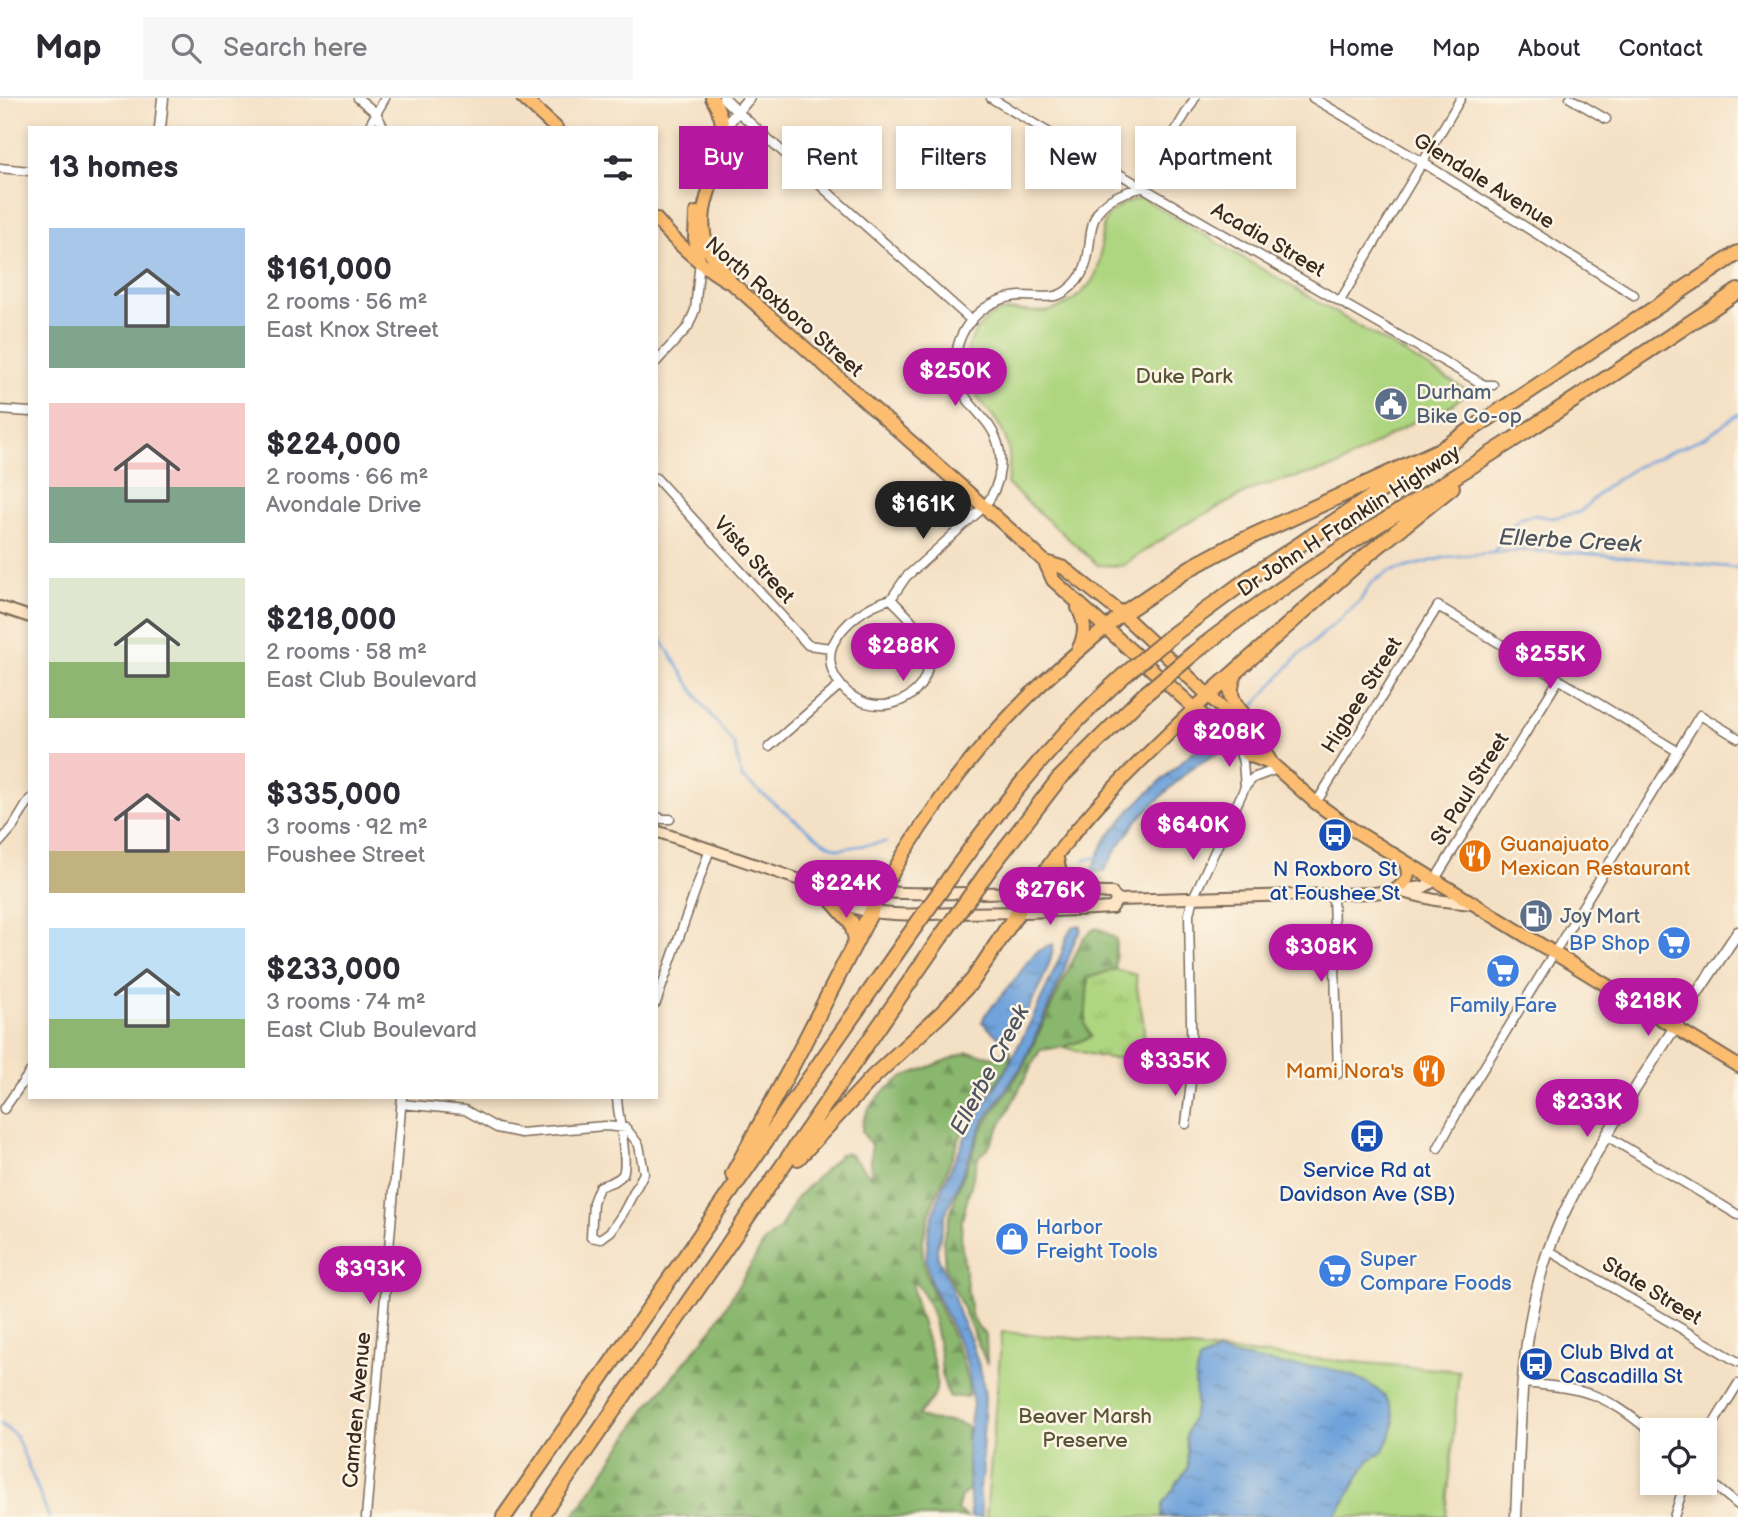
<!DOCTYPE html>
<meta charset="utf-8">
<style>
body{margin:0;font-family:"Balsamiq Sans",sans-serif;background:#f7f7f7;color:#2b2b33;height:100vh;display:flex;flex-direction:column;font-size:26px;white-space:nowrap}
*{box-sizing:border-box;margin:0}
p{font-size:23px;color:#7c7c81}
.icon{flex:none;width:38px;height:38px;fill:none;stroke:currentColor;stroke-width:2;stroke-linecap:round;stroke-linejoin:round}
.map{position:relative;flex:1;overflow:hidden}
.panel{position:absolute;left:28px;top:28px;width:630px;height:973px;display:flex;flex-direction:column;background:#fff;border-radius:0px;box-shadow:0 4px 10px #0003}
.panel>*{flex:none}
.banner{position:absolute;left:679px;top:28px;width:665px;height:63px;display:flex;gap:14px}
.controls{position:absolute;left:1640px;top:1320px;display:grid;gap:14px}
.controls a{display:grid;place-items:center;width:77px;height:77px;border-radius:0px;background:#fff;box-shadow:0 4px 10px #0003;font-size:35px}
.price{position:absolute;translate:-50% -60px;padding:0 16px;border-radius:24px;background:#b5179e;color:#fff;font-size:23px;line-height:46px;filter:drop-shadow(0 2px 4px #0008)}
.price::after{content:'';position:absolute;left:50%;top:42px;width:21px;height:16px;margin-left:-10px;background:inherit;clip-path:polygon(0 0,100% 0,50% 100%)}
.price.selected{background:#222;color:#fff}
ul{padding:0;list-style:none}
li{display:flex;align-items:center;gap:21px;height:175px;padding:0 21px}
li span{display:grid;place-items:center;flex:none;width:196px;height:140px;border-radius:0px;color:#555}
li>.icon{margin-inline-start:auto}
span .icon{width:84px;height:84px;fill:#fffc;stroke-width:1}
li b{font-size:30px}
h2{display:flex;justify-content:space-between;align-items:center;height:84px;padding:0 21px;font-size:30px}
.chip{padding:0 24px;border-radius:0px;background:#fff;box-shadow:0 4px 10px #0003;font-size:24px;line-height:63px}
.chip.selected{background:#b5179e;color:#fff}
header{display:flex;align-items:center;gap:42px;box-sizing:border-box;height:98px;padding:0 35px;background:#fff;border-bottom:2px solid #e1e1e2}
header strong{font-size:33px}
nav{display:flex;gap:38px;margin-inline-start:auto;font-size:24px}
.search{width:490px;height:63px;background:#f7f7f7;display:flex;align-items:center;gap:18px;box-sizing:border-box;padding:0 24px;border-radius:0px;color:#7c7c81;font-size:26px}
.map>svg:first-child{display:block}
.grass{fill:url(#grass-tufts);stroke:#74804f;stroke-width:2}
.forest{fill:url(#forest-firs);stroke:#627046;stroke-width:2}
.green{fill:#aed680;stroke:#74804f;stroke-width:2}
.water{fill:url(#water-ripples);stroke:#55667c;stroke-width:2}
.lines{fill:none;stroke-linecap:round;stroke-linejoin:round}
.stream{stroke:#6fa3db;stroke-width:2.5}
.minor-casing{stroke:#7c6a58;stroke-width:11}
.tertiary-casing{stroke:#7c6a58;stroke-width:13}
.secondary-casing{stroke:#7c6a58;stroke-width:14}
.primary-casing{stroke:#7c6a58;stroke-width:16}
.motorway-casing{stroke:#7c6a58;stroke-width:18}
.minor{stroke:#fff;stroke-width:8}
.tertiary{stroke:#fff;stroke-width:10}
.secondary{stroke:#fee5c5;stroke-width:10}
.primary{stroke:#fcbd6f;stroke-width:12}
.motorway{stroke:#fcbd6f;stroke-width:14}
.motorway-bridge-casing{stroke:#7c6a58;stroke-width:18;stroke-linecap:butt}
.motorway-bridge{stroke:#fcbd6f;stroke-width:14}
.labels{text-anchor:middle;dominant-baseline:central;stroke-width:5;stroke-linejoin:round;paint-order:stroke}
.street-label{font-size:21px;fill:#3b2a1e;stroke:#fcf5e5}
.park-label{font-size:21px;fill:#585536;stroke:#fcf5e5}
.service-label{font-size:21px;fill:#4e5e75;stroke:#fcf5e5;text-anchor:start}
.food-label{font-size:21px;fill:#c56008;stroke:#fcf5e5;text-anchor:start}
.transit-label{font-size:21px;fill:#164399;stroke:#fcf5e5}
.shop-label{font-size:21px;fill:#366cbe;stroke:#fcf5e5;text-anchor:start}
.water-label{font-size:23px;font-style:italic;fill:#4d5460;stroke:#fcf5e5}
</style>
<header>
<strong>Map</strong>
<div class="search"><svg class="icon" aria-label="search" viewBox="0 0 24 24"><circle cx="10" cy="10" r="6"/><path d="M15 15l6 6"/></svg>Search here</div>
<nav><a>Home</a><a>Map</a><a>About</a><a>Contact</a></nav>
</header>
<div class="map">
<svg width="1738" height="1419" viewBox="0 0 1738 1419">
<defs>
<pattern id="grass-tufts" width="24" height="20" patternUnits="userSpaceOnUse" patternTransform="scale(1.75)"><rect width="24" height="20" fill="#aed680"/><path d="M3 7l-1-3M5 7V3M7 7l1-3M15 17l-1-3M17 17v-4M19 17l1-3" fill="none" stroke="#97b86e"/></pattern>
<pattern id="forest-firs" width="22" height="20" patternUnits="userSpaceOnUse" patternTransform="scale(1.75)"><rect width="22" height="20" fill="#8ab76e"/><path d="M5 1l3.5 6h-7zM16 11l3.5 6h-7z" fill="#72955a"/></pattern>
<pattern id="water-ripples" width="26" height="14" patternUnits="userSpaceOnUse" patternTransform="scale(1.75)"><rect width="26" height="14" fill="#6fa3db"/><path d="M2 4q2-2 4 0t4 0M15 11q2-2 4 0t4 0" fill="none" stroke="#5c85b1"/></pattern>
</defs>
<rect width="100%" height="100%" fill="#fcf5e5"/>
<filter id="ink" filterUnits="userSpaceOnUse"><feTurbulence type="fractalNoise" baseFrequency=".0143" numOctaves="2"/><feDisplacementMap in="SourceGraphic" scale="14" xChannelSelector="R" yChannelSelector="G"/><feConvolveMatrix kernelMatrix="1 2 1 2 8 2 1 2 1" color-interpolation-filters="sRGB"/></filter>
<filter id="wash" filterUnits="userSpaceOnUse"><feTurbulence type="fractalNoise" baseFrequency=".00686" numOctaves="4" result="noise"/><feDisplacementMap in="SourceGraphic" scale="28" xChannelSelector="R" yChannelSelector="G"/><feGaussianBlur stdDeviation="1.57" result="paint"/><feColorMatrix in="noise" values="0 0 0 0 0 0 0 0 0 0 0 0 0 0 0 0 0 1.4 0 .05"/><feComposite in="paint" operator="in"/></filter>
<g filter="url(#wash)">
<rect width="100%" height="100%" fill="#f4e0c4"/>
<path class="grass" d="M1115,871L1136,877C1136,902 1150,929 1141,953C1115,968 1092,956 1064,949L1090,939L1085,926L1088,880Z"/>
<path class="forest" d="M1095,830L1102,832L1116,841L1115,871L1088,880L1085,926L1091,939L1064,949L1040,952L988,1051L978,1060L962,1122L961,1143L971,1216L978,1230L986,1237L987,1266L945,1169L943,1142L957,1093L982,1031L1023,969L1083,840Z
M1010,951C1015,970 989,991 979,1005C963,1028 957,1047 947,1072C937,1095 927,1118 923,1143C917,1183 959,1235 966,1278C968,1285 970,1292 967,1299H950C942,1286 942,1275 941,1261C937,1235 932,1200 913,1183C911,1212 944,1270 935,1295C932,1303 923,1311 918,1317C934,1329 947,1317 967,1329V1346L972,1358L969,1392L961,1399L957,1412L967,1419H573L647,1310L713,1230L765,1143L779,1132L797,1099L840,1057L846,1055L851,1057L871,1079V1047L862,1034L863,1024L869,1010L883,994L903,979L968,954L995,959Z"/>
<path class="green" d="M1142,100L1468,293L1450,309L1420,320L1336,369L1257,389L1182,428L1122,468L1098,467L1007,386C1013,356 1009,336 988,312C982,305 976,299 972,290C958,261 971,220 1006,213C1020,211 1035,216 1049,213C1065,209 1078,200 1089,187C1117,153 1077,116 1142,100Z
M1002,1234L1459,1273L1446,1419H986Z"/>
<path class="water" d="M1211,646L1218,655L1190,671L1138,721L1116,752L1104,773L1091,775L1105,742L1134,708L1192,654Z
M1074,828H1081L1080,835L1076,839L1061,881L1023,966L983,1025L945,1117L937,1151L938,1160L951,1189L959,1217L971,1242L982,1278L985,1299L982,1357L983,1376L979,1389L982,1419H971L967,1343L973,1307L967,1267L963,1253L931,1185L926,1162L929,1130L942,1090L969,1031L1007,970L1036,913L1061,857L1067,838Z
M1053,846C1056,861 1018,938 1004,944L982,924L985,917C994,906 1004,895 1014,883C1026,867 1032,852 1053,846Z
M1217,1254C1240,1259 1263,1264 1287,1267C1297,1269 1309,1267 1319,1269C1351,1274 1406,1293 1391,1336C1390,1341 1385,1351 1381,1355C1377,1359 1371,1359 1368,1364C1355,1381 1348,1403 1334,1419H1162L1163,1406L1188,1369L1186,1338L1196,1309L1195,1281L1199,1263Z"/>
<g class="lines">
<path class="stream" d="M1494,453L1502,445L1512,428L1521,420L1534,417L1552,420L1580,414L1606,389L1636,369L1707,338L1738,316
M656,534L703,607L734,646L742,680L822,743L839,751L886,744
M1250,612L1298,558L1360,503L1371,485L1388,474L1447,459L1525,452L1605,457L1738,470
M1084,762L1098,759
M0,1325L16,1338L49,1419"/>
</g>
</g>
<g filter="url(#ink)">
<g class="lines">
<g class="minor-casing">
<path id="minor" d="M358,0L376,15L384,30
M991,0C1152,97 1316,189 1479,284L1485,287H1493
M1313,0L1422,64L1634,197
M1570,0L1606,21
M737,13L972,223
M368,30L385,0
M0,70L30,73
M1340,203L1461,0
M656,264L688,229L695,212L700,162
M0,312L30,314
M656,380L808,547L831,550
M891,501L906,479L984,409C1002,387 1007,354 990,329C981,316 968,306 961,291C956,282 956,270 956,260C958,226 987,200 1020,198C1037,197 1052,203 1066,193C1113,159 1060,108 1141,90L1195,0
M891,501C902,513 918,526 924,543C947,599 869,633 837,582C830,572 828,556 833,546C844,524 868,507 891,501Z
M769,649L840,587
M1239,650L1243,665L1245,689
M1316,705L1438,508L1677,653
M656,718L662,721H670
M0,744L13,729L30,701
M1434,783L1559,581
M1333,796L1338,976
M656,905L710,751
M401,1006L465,1012L497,1030L521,1035L605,1028L626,1030L639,1047L644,1075L623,1115L611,1133L600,1141L591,1139L593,1104L599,1089C607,1085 618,1084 623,1076C629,1062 617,1016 617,999
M4,1011L30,974
M1186,1026L1192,975L1189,816L1193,800L1245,689L1253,680L1277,671
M1607,1038L1738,1117
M1438,1050L1464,1002L1700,617L1738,640
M1548,1152L1738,1264
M1523,1285C1586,1291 1603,1294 1652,1335
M1704,1341L1738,1286
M1704,1379L1738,1407
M366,1419L402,999
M1674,1419L1685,1384"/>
</g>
<g class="tertiary-casing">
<path id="tertiary" d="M724,0L737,13
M160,30L163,0
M724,30L749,0
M1516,1419C1520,1337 1519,1252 1542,1172C1558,1117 1588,1069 1617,1020C1656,957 1697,895 1738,834"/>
</g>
<g class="secondary-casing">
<path id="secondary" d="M0,509L30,519
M656,733L800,782C834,783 868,794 902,795C972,796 1042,793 1112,795L1117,802L1373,795L1424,789L1434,783
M800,782C821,798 847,810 874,814C900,818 928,816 955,815C1007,815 1060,813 1112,810L1117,802
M1402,794L1435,802L1472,806"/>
</g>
<g class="primary-casing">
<path id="primary" d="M523,0L556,30
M712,0C747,57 688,91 707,148C711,160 722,170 729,180
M696,115L695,140L699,162
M656,121C675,144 707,173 733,186L1016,437L1045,464L1053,482L1212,626L1249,657L1272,666
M1045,464L1064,470L1122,516L1260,646L1272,666L1316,705L1352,731L1738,968
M1078,552C1086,536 1086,526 1078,510
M1056,756L1060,775L1080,795
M1396,792C1406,784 1411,779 1406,766
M871,814C911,735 967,660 1029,598C1058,569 1091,542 1122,516
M1018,814C1068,729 1138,664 1209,597"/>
</g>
<g class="motorway-casing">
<path id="motorway" d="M1122,516L1190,470L1237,445L1442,351L1738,155
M1175,535L1252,478L1415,370
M1195,554C1294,477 1402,412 1508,345C1585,295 1662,244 1738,193
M1235,576C1227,594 1231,603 1244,618L1240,627
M1209,597L1367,457L1452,389
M958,768C1007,700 1059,636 1122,579
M991,769L1058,682L1144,597
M830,800L851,824L856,841
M798,1060L873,979L942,915L973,882L1018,814
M733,1076L793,966L871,814
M504,1419L907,840
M540,1419L940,840"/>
</g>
<use href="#minor" class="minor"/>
<use href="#tertiary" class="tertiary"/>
<use href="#secondary" class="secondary"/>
<use href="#primary" class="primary"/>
<use href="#motorway" class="motorway"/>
<g class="motorway-bridge-casing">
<path id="motorway-bridge" d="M1122,579L1175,535
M1144,597L1195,554
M907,840L958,768
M940,840L991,769"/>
</g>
<use href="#motorway-bridge" class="motorway-bridge"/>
</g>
</g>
<defs>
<g id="civic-disc" transform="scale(1.75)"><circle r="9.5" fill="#5c6f8a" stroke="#fcf5e5"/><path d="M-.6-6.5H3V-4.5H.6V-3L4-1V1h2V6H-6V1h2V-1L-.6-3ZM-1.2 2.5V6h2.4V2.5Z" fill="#fff"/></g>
<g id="bus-disc" transform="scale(1.75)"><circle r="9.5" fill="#1a4fb4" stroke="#fcf5e5"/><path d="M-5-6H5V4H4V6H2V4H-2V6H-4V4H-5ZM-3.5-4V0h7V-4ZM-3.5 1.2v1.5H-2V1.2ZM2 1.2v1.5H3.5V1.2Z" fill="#fff"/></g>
<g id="restaurant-disc" transform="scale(1.75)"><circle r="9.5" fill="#e8710a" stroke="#fcf5e5"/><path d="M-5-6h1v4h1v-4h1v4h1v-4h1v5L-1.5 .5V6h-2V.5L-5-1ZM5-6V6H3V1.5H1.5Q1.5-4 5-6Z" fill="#fff"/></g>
<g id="fuel-disc" transform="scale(1.75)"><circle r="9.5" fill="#5c6f8a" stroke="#fcf5e5"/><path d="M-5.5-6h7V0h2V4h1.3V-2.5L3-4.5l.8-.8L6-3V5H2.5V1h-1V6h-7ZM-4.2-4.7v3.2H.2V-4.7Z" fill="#fff"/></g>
<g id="supermarket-disc" transform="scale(1.75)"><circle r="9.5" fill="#3f7fe0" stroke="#fcf5e5"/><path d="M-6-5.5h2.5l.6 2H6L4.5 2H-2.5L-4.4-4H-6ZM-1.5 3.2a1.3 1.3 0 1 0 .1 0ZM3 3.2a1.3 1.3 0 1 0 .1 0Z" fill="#fff"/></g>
<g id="shop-disc" transform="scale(1.75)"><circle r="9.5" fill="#3f7fe0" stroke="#fcf5e5"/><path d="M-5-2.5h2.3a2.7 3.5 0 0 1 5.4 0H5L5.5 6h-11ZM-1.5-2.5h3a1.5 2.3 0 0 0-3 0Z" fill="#fff"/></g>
</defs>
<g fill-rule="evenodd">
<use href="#civic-disc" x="1391" y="306"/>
<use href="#bus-disc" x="1335" y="737"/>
<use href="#restaurant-disc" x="1475" y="758"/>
<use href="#fuel-disc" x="1536" y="818"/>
<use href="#supermarket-disc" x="1674" y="845"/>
<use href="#supermarket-disc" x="1503" y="873"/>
<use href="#restaurant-disc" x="1429" y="973"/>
<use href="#bus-disc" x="1367" y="1038"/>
<use href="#shop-disc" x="1012" y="1141"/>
<use href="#supermarket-disc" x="1335" y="1173"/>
<use href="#bus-disc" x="1536" y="1266"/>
</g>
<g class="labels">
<g class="street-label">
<text transform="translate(1484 83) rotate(32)">Glendale Avenue</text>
<text transform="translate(1268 142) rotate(30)">Acadia Street</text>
<text transform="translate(784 209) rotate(41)">North Roxboro Street</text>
<text transform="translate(1349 423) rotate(-33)">Dr John H Franklin Highway</text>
<text transform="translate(754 462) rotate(48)">Vista Street</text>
<text transform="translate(1362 597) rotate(-58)">Higbee Street</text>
<text transform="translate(1470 691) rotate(-58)">St Paul Street</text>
<text transform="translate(1652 1193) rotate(31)">State Street</text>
<text transform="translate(357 1312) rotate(-85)">Camden Avenue</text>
</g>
<g class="park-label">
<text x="1184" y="278">Duke Park</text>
<text x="1085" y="1318">Beaver Marsh<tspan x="1085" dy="24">Preserve</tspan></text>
</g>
<g class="service-label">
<text x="1416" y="294">Durham<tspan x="1416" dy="24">Bike Co-op</tspan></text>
<text x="1560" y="818">Joy Mart</text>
</g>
<g class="food-label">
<text x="1500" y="746">Guanajuato<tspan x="1500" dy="24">Mexican Restaurant</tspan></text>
<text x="1404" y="973" text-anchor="end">Mami Nora's</text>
</g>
<g class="transit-label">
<text x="1335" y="771">N Roxboro St<tspan x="1335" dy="24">at Foushee St</tspan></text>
<text x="1367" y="1072">Service Rd at<tspan x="1367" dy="24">Davidson Ave (SB)</tspan></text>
<text x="1560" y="1254" text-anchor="start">Club Blvd at<tspan x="1560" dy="24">Cascadilla St</tspan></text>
</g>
<g class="shop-label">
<text x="1650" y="845" text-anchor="end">BP Shop</text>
<text x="1503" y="907" text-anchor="middle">Family Fare</text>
<text x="1036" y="1129">Harbor<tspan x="1036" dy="24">Freight Tools</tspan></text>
<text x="1360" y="1161">Super<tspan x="1360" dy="24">Compare Foods</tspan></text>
</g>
<g class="water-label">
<text transform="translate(1570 443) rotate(3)">Ellerbe Creek</text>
<text transform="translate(990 972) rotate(-62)">Ellerbe Creek</text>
</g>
</g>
</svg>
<div class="controls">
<a><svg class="icon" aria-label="locate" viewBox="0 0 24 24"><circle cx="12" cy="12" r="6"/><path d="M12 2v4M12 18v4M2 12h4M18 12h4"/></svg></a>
</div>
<b class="price" style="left:955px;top:310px">$250K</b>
<b class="price selected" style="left:923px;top:443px">$161K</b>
<b class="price" style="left:903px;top:585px">$288K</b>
<b class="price" style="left:1550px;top:593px">$255K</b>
<b class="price" style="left:1229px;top:671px">$208K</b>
<b class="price" style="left:1193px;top:764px">$640K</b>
<b class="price" style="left:846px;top:822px">$224K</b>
<b class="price" style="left:1050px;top:829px">$276K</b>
<b class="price" style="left:1321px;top:886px">$308K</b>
<b class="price" style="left:1648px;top:940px">$218K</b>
<b class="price" style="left:1175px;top:1000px">$335K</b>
<b class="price" style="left:1587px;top:1041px">$233K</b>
<b class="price" style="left:370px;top:1208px">$393K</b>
<div class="banner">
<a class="chip selected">Buy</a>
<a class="chip">Rent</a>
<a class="chip">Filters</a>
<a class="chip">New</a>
<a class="chip">Apartment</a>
</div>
<section class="panel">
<h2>13 homes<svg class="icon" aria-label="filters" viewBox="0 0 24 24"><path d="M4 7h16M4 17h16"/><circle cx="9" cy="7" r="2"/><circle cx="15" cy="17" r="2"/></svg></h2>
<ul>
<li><span style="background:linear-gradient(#a9c7e8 70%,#7fa58c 0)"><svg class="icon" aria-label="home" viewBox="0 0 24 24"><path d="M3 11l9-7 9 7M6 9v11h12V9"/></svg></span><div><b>$161,000</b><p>2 rooms · 56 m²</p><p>East Knox Street</p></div></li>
<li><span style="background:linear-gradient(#f6c9c9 60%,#7fa58c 0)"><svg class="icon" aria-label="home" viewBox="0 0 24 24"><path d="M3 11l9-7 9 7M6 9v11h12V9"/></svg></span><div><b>$224,000</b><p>2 rooms · 66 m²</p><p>Avondale Drive</p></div></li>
<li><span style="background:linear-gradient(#dfe7d0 60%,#8fb573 0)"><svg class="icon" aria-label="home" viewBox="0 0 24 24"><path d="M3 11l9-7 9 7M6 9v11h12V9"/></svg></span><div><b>$218,000</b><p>2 rooms · 58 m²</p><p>East Club Boulevard</p></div></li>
<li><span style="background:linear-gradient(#f6c9c9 70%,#c2b280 0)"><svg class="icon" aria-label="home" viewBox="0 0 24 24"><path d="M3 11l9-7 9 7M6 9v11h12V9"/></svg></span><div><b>$335,000</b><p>3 rooms · 92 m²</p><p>Foushee Street</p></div></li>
<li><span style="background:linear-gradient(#bfe0f5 65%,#8fb573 0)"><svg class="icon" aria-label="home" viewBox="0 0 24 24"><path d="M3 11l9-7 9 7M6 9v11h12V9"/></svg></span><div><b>$233,000</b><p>3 rooms · 74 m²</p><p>East Club Boulevard</p></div></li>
</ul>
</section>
</div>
